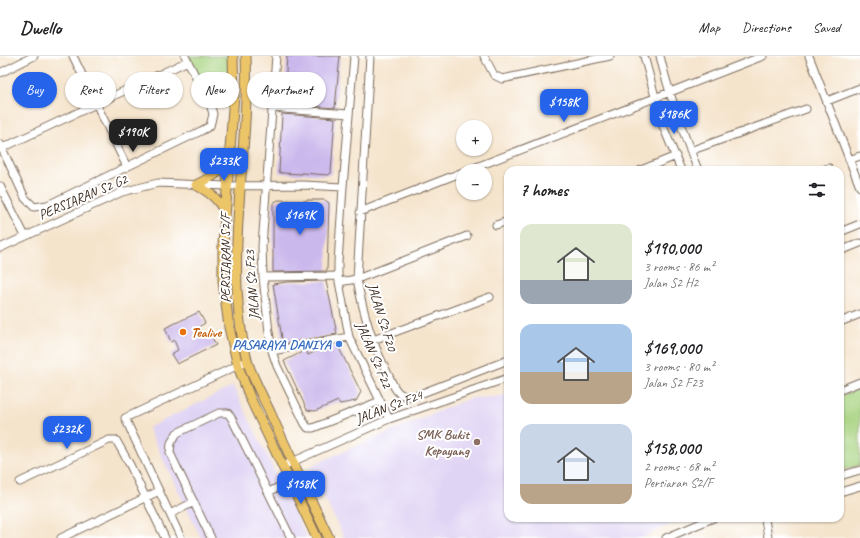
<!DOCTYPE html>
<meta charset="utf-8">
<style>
body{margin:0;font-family:Caveat,sans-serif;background:#f2f2f2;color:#202124;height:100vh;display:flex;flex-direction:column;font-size:15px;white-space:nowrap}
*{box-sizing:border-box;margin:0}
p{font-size:13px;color:#757577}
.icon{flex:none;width:22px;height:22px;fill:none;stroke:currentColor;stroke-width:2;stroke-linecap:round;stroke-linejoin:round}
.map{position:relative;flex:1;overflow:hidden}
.drawer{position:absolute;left:504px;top:110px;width:340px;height:356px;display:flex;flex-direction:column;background:#fff;border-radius:12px;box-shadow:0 1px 3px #0004}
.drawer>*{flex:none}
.top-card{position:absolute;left:12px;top:16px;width:380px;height:36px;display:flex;gap:8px}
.tools{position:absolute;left:456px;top:64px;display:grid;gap:8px}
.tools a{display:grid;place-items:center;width:36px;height:36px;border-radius:50%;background:#fff;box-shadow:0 1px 3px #0004;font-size:20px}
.price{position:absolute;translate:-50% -34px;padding:0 9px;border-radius:8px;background:#2563eb;color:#fff;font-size:13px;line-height:26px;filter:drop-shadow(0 1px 2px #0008)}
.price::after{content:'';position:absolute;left:50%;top:24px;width:12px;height:9px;margin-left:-6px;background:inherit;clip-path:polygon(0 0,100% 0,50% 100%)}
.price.active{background:#222;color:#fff}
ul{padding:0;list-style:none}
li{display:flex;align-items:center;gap:12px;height:100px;padding:0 16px}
li span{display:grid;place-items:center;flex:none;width:112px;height:80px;border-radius:12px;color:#555}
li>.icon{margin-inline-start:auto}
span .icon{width:48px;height:48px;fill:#fffc;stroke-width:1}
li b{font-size:17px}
h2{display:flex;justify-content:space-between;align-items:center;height:48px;padding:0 16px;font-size:17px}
.chip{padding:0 14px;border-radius:18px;background:#fff;box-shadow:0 1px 3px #0004;font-size:14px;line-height:36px}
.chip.active{background:#2563eb;color:#fff}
header{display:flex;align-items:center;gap:24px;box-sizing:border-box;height:56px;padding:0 20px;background:#fff;border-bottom:1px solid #e0e0e0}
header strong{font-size:19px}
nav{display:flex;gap:22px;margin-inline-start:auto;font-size:14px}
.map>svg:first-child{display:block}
.built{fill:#e0d4f4}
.green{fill:#a7d380;stroke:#717e4f}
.building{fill:#cab7ec}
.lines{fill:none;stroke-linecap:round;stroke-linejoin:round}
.minor-casing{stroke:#7c6b5b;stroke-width:9}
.major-casing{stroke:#7c6b5b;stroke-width:11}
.minor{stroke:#fff;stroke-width:7}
.major{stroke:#edc569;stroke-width:9}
.food-dot{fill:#e8710a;stroke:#fff;stroke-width:1.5}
.shop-dot{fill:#3f7fe0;stroke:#fff;stroke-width:1.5}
.education-dot{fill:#8d6e63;stroke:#fff;stroke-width:1.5}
.labels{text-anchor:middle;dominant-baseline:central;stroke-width:4;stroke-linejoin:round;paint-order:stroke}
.street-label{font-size:14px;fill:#3b2a1e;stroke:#fff}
.food-label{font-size:14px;font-weight:bold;fill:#c56008;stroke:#fff;text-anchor:start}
.shop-label{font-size:14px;font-weight:bold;fill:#366cbe;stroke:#fff;text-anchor:end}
.education-label{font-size:14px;font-weight:bold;fill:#785e54;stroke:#fff;text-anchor:end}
</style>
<header>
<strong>Dwello</strong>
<nav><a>Map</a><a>Directions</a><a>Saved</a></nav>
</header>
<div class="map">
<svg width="860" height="482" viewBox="0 0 860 482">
<rect width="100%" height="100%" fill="#fff"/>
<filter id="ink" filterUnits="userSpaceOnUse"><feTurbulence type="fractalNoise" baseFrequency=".025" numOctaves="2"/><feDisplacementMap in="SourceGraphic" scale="8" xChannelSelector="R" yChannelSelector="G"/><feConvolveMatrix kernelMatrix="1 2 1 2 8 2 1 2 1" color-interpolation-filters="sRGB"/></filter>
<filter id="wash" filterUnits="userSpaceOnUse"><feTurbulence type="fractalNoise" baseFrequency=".012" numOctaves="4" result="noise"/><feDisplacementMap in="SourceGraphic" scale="16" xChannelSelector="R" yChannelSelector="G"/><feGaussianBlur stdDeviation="0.9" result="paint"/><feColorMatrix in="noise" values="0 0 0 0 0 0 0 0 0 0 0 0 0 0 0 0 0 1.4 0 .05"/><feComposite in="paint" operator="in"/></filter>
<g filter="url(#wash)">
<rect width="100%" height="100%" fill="#f5e4cc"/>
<path class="built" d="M233,330L307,482H201L148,372Z
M508,339V462H684L642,482H344L310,412L314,408L470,342L494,341Z"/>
<path class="green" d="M186,0H230L231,39L212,49Z
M860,333V409L840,415V338L843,339Z"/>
<g id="blocks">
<path class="building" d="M287,0H340L335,52L284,48Z
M282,58L335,62L331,117L330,118L328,119L302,117V118L282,117L279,116Z
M278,144L305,145L306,144H325L329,147L327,215L273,216V147Z
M326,225L337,278L283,288L273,228L287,226Z
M199,256L205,267L197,272L202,281L210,278L216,289L177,308L171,298L178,294L174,284L171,286L165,272Z
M337,288L361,336L356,345L340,348L338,345L315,355L307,354L284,305L306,294L308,299L327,290Z"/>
</g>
</g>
<g filter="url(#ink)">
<use href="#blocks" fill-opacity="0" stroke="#7c6b5b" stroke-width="1"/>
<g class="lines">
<g class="minor-casing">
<path id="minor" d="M73,0L127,111
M276,0L262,190L263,221L269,276L272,295L277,310L305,368L308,372H313L380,345
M354,0L343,131L338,206V220L349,281L389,363
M370,0L357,223C363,257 373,290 389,320C391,325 394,332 398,336C402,340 407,340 412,341L508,304
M484,0L494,19L502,23L610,0
M644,0L663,70L681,114
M660,0C669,39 683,77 698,114
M809,0L860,131
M0,17L34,0
M827,45L860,32
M271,52L349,58
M0,88L25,142L34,151L47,149L56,145L201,75L210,70L213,58L210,48L185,0
M0,93L188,5
M690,95L806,53
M849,104L860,100
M641,114L676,100
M824,114L829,112
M466,115L763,0
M0,130L25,180
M360,156L463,116
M496,169L508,165
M840,176L860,168
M0,192L122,136L158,127L227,130L303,129L343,131
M840,195L860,187
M263,221L338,220
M339,226L357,223L467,180
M840,266L860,258
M373,284L490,241
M272,295L349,281
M840,334L860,326
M283,410L389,363L508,322
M840,420L860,414
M20,426L109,384H116L130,409L165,482
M269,436L290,425
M840,436L860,430
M170,458L194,446
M765,463L768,482
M61,482L159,435
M181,482L125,362L247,305
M211,482L170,397L171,387L177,377L219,357H228L232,363L291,482
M666,482L713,462"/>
</g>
<g class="major-casing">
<path id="major" d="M233,0L234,39L223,188V224L229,271L238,310L251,344L317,482
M246,0C250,101 222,204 247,304C251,319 263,341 270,356C289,399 309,440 329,482
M196,129C210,122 221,117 228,103
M196,129C211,137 217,142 225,156"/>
</g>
<use href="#minor" class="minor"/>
<use href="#major" class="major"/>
</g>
</g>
<circle class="food-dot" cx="183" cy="276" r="4"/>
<circle class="shop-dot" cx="339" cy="288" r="4"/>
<circle class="education-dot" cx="477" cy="386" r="4"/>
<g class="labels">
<g class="street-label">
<text transform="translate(83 141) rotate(-23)">PERSIARAN S2 G2</text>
<text transform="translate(225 202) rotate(-90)">PERSIARAN S2/F</text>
<text transform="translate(252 229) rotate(-94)">JALAN S2 F23</text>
<text transform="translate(382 261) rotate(73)">JALAN S2 F20</text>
<text transform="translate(374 299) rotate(67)">JALAN S2 F22</text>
<text transform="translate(389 351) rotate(-21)">JALAN S2 F24</text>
</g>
<g class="food-label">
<text x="191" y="276">Tealive</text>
</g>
<g class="shop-label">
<text x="331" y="288">PASARAYA DANIYA</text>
</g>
<g class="education-label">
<text x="469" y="378">SMK Bukit<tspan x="469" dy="16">Kepayang</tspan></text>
</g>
</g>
</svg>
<div class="tools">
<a>+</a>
<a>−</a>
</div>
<b class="price" style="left:564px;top:67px">$158K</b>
<b class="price" style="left:674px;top:79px">$186K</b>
<b class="price active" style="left:133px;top:97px">$190K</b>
<b class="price" style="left:224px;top:126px">$233K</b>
<b class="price" style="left:300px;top:180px">$169K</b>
<b class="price" style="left:67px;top:394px">$232K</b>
<b class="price" style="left:301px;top:449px">$158K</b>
<div class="top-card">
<a class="chip active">Buy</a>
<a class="chip">Rent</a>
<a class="chip">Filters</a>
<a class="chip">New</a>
<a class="chip">Apartment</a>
</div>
<section class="drawer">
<h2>7 homes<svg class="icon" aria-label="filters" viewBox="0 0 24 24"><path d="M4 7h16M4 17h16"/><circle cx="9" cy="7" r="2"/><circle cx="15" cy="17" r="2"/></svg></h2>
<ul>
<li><span style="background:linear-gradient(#dfe7d0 70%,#9aa5b1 0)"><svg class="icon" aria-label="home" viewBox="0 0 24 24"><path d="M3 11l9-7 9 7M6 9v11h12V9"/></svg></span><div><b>$190,000</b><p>3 rooms · 86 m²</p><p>Jalan S2 H2</p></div></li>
<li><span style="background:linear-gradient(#a9c7e8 60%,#b9a48a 0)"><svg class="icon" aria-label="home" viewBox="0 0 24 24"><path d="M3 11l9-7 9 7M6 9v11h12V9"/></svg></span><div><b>$169,000</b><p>3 rooms · 80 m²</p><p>Jalan S2 F23</p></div></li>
<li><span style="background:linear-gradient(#c9d6e8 75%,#b9a48a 0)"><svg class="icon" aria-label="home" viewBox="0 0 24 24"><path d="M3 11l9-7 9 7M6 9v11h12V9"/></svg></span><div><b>$158,000</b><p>2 rooms · 68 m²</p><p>Persiaran S2/F</p></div></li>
</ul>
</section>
</div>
